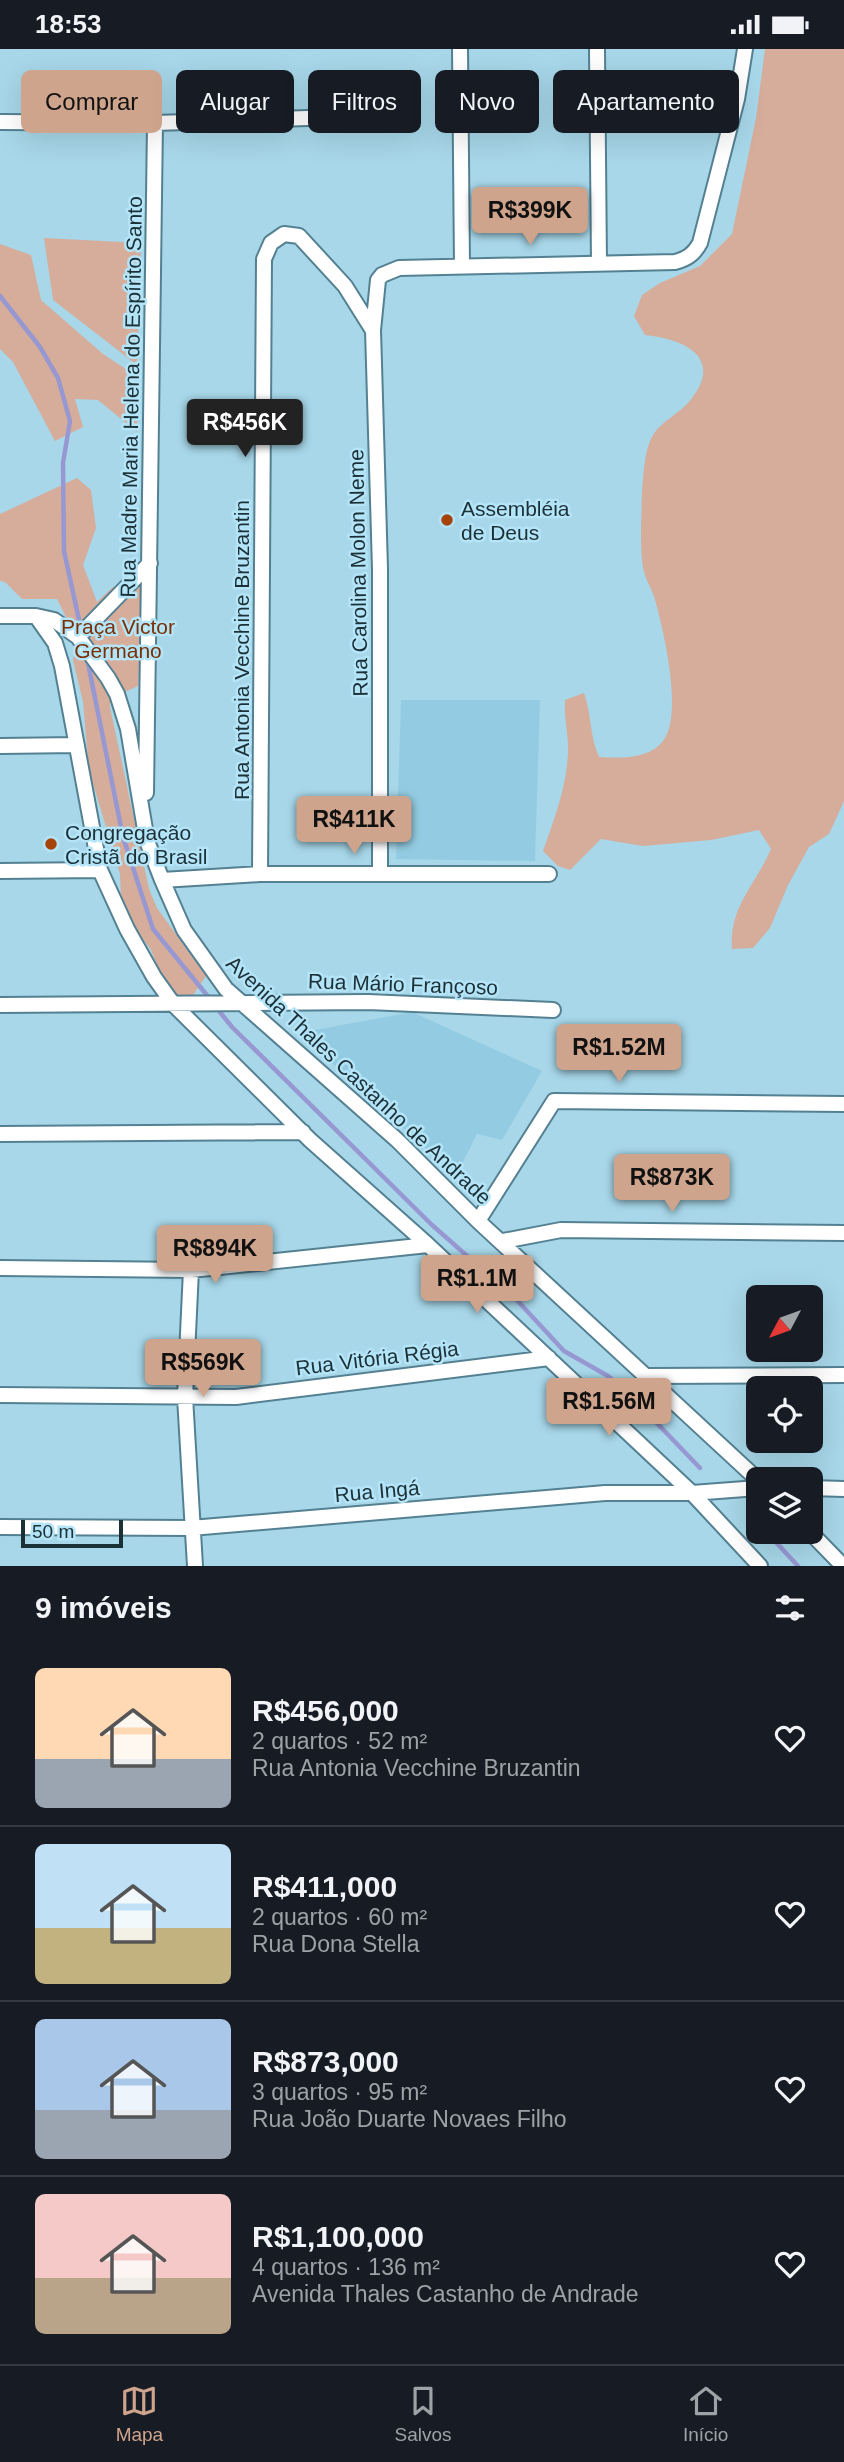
<!DOCTYPE html>
<html lang="pt">
<meta charset="utf-8">
<style>
body{margin:0;font-family:Arial,sans-serif;background:#242831;color:#f1f3f6;height:100vh;display:flex;flex-direction:column;font-size:26px;white-space:nowrap}
*{box-sizing:border-box;margin:0}
p{font-size:23px;color:#9ea1a6}
.icon{flex:none;width:38px;height:38px;fill:none;stroke:currentColor;stroke-width:2;stroke-linecap:round;stroke-linejoin:round}
.map{position:relative;height:1517px;overflow:hidden}
.details{display:flex;flex-direction:column;background:#171b24;flex:1}
.details>*{flex:none}
.banner{position:absolute;left:21px;top:21px;width:803px;height:63px;display:flex;gap:14px}
.needle{width:46px;rotate:229deg}
.tools{position:absolute;left:746px;top:1236px;display:grid;gap:14px}
.tools a{display:grid;place-items:center;width:77px;height:77px;border-radius:10px;background:#171b24;box-shadow:0 7px 28px #0002;font-size:35px}
.scale{position:absolute;left:21px;bottom:18px;width:102px;box-sizing:border-box;padding-left:7px;border:4px solid #1c3037;border-top:0;font-size:19px;line-height:24px;white-space:nowrap;color:#1c3037;-webkit-text-stroke:5px #b4e4f7;paint-order:stroke}
.price{position:absolute;translate:-50% -60px;padding:0 16px;border-radius:7px;background:#cfa48c;color:#111;font-size:23px;line-height:46px;filter:drop-shadow(0 2px 4px #0008)}
.price::after{content:'';position:absolute;left:50%;top:42px;width:21px;height:16px;margin-left:-10px;background:inherit;clip-path:polygon(0 0,100% 0,50% 100%)}
.price.on{background:#222;color:#fff}
ul{padding:0;list-style:none}
li{display:flex;align-items:center;gap:21px;height:175px;padding:0 35px}
li+li{border-top:2px solid #363941}
li span{display:grid;place-items:center;flex:none;width:196px;height:140px;border-radius:10px;color:#555}
li>.icon{margin-inline-start:auto}
span .icon{width:84px;height:84px;fill:#fffc;stroke-width:1}
li b{font-size:30px}
h2{display:flex;justify-content:space-between;align-items:center;height:84px;padding:0 35px;font-size:30px}
.pill{padding:0 24px;border-radius:10px;background:#171b24;box-shadow:0 7px 28px #0002;font-size:24px;line-height:63px}
.pill.on{background:#cfa48c;color:#111}
.status{display:flex;justify-content:space-between;align-items:center;height:49px;padding:0 35px;background:#171b24;direction:ltr}
.status svg{height:19px;fill:currentColor}
.dock{display:flex;justify-content:space-around;align-items:center;height:98px;border-top:2px solid #363941;background:#171b24;font-size:19px;color:#9ea1a6}
.dock a{display:grid;justify-items:center;gap:4px}
.dock .on{color:#cfa48c}
.map>svg:first-child{display:block}
.built{fill:#93cce2}
.green{fill:#d6ac9b}
.lines{fill:none;stroke-linecap:round;stroke-linejoin:round}
.stream{stroke:#9798d2;stroke-width:4.5}
.street-casing{stroke:#548192;stroke-width:18}
.street{stroke:#fff;stroke-width:14}
.poi-dot{fill:#a6430b;stroke:#b4e4f7;stroke-width:2.5}
.labels{text-anchor:middle;dominant-baseline:central;stroke-width:5;stroke-linejoin:round;paint-order:stroke}
.street-label{font-size:21px;fill:#1c3037;stroke:#b4e4f7}
.poi-label{font-size:21px;fill:#1c3037;stroke:#b4e4f7;text-anchor:start}
.park-label{font-size:21px;fill:#7a3006;stroke:#b4e4f7}
</style>
<div class="status"><b>18:53</b><svg viewBox="0 0 49 12"><path d="M0 12V9h3v3zM5 12V6h3v6zM10 12V3h3v9zM15 12V0h3v12zM26 1h20v11H26zM47 4h2v5h-2z"/></svg></div>
<div class="map">
<svg width="844" height="1517" viewBox="0 0 844 1517">
<rect width="100%" height="100%" fill="#a7d7e9"/>
<path class="built" d="M401,651H540L535,812L396,810Z
M412,963L542,1022L502,1091L477,1085L456,1127L299,984Z"/>
<path class="green" d="M765,0H844V752L829,785L809,798L788,836L770,879L753,899L732,900C729,858 755,837 771,800L759,781L711,791L643,797L601,790L570,821L558,817L543,802C555,768 569,732 568,695C567,680 564,667 565,651L584,644C592,666 589,686 599,708C620,709 648,711 663,692C684,665 663,579 654,547C651,539 646,531 644,523C641,510 641,493 641,480C642,457 641,405 653,386C661,373 678,365 688,354C726,310 686,290 645,286L634,267L642,246L660,234L700,217L732,185L756,69Z
M44,189L141,194L137,316L53,251Z
M0,195L31,206L41,251L103,305L138,328L137,383L98,351L75,350L83,378L55,392L13,313L0,300Z
M77,429L91,441L96,479L83,516L97,553L113,538L135,534L136,540L144,533L138,637L125,643L115,624L110,636V658L149,840L157,859L206,927L193,946L181,949L162,929L151,901L131,874L121,849L120,825L89,721L83,653L73,611L77,590L57,550H22L5,533L0,532V465Z"/>
<g class="lines">
<path class="stream" d="M0,247L40,298L58,329L70,372L63,414L64,502L81,580
M87,609L123,788L153,880L210,950
M215,957L232,978L432,1176L515,1249L564,1302L608,1327L629,1345L700,1419
M772,1489L798,1517"/>
<g class="street-casing">
<path id="street" d="M460,0L462,217
M597,0L599,214
M0,73L155,74L369,67
M0,567H36L54,571L78,588L108,629L117,645L128,680L147,792L162,831L184,881L226,940L397,1091L478,1172L758,1431
M36,567L55,594L62,617L100,821L127,880L154,928L174,956L310,1091L428,1196L692,1444L760,1517
M78,588L150,514
M0,697L77,696
M146,744L155,74
M0,822L100,821
M260,825L264,210L271,194L284,185L299,187L345,237L372,280
M380,825V520L373,281L378,231L382,226L399,219L675,213C687,210 694,205 700,194L737,50L745,0
M162,831L260,825H549
M0,956L368,953L553,961
M0,1085L303,1083
M478,1172L554,1052L844,1055
M503,1192L561,1181L844,1184
M0,1219L191,1221L428,1196
M191,1221L185,1348L195,1517
M648,1327L844,1326
M0,1346L236,1348L549,1309
M810,1439L844,1440
M0,1478L191,1479L605,1444H692L758,1439
M809,1482L843,1517"/>
</g>
<use href="#street" class="street"/>
</g>
<g class="poi-dot">
<circle cx="447" cy="471" r="7"/>
<circle cx="51" cy="795" r="7"/>
</g>
<g class="labels">
<g class="street-label">
<text transform="translate(131 348) rotate(-89)">Rua Madre Maria Helena do Espírito Santo</text>
<text transform="translate(358 524) rotate(-91)">Rua Carolina Molon Neme</text>
<text transform="translate(241 601) rotate(-90)">Rua Antonia Vecchine Bruzantin</text>
<text transform="translate(403 935) rotate(2)">Rua Mário Françoso</text>
<text transform="translate(359 1031) rotate(43)">Avenida Thales Castanho de Andrade</text>
<text transform="translate(377 1309) rotate(-7)">Rua Vitória Régia</text>
<text transform="translate(377 1442) rotate(-5)">Rua Ingá</text>
</g>
<g class="poi-label">
<text x="461" y="459">Assembléia<tspan x="461" dy="24">de Deus</tspan></text>
<text x="65" y="783">Congregação<tspan x="65" dy="24">Cristã do Brasil</tspan></text>
</g>
<g class="park-label">
<text x="118" y="577">Praça Victor<tspan x="118" dy="24">Germano</tspan></text>
</g>
</g>
</svg>
<div class="tools">
<a><svg class="needle" viewBox="-14 -14 28 28"><path d="M0-13l5 13h-10z" fill="#e53935"/><path d="M0 13l5-13h-10z" fill="#9ea1a6"/></svg></a>
<a><svg class="icon" aria-label="locate" viewBox="0 0 24 24"><circle cx="12" cy="12" r="6"/><path d="M12 2v4M12 18v4M2 12h4M18 12h4"/></svg></a>
<a><svg class="icon" aria-label="layers" viewBox="0 0 24 24"><path d="M12 4l9 5-9 5-9-5zM3 14l9 5 9-5"/></svg></a>
</div>
<div class="scale">50 m</div>
<b class="price" style="left:530px;top:198px">R$399K</b>
<b class="price on" style="left:245px;top:410px">R$456K</b>
<b class="price" style="left:354px;top:807px">R$411K</b>
<b class="price" style="left:619px;top:1035px">R$1.52M</b>
<b class="price" style="left:672px;top:1165px">R$873K</b>
<b class="price" style="left:215px;top:1236px">R$894K</b>
<b class="price" style="left:477px;top:1266px">R$1.1M</b>
<b class="price" style="left:203px;top:1350px">R$569K</b>
<b class="price" style="left:609px;top:1389px">R$1.56M</b>
<div class="banner">
<a class="pill on">Comprar</a>
<a class="pill">Alugar</a>
<a class="pill">Filtros</a>
<a class="pill">Novo</a>
<a class="pill">Apartamento</a>
</div>
</div>
<section class="details">
<h2>9 imóveis<svg class="icon" aria-label="filters" viewBox="0 0 24 24"><path d="M4 7h16M4 17h16"/><circle cx="9" cy="7" r="2"/><circle cx="15" cy="17" r="2"/></svg></h2>
<ul>
<li><span style="background:linear-gradient(#ffd9b3 65%,#9aa5b1 0)"><svg class="icon" aria-label="home" viewBox="0 0 24 24"><path d="M3 11l9-7 9 7M6 9v11h12V9"/></svg></span><div><b>R$456,000</b><p>2 quartos · 52 m²</p><p>Rua Antonia Vecchine Bruzantin</p></div><svg class="icon" aria-label="heart" viewBox="0 0 24 24"><path d="M12 20l-8-8c-3-5 5-10 8-4 3-6 11-1 8 4z"/></svg></li>
<li><span style="background:linear-gradient(#bfe0f5 60%,#c2b280 0)"><svg class="icon" aria-label="home" viewBox="0 0 24 24"><path d="M3 11l9-7 9 7M6 9v11h12V9"/></svg></span><div><b>R$411,000</b><p>2 quartos · 60 m²</p><p>Rua Dona Stella</p></div><svg class="icon" aria-label="heart" viewBox="0 0 24 24"><path d="M12 20l-8-8c-3-5 5-10 8-4 3-6 11-1 8 4z"/></svg></li>
<li><span style="background:linear-gradient(#a9c7e8 65%,#9aa5b1 0)"><svg class="icon" aria-label="home" viewBox="0 0 24 24"><path d="M3 11l9-7 9 7M6 9v11h12V9"/></svg></span><div><b>R$873,000</b><p>3 quartos · 95 m²</p><p>Rua João Duarte Novaes Filho</p></div><svg class="icon" aria-label="heart" viewBox="0 0 24 24"><path d="M12 20l-8-8c-3-5 5-10 8-4 3-6 11-1 8 4z"/></svg></li>
<li><span style="background:linear-gradient(#f6c9c9 60%,#b9a48a 0)"><svg class="icon" aria-label="home" viewBox="0 0 24 24"><path d="M3 11l9-7 9 7M6 9v11h12V9"/></svg></span><div><b>R$1,100,000</b><p>4 quartos · 136 m²</p><p>Avenida Thales Castanho de Andrade</p></div><svg class="icon" aria-label="heart" viewBox="0 0 24 24"><path d="M12 20l-8-8c-3-5 5-10 8-4 3-6 11-1 8 4z"/></svg></li>
</ul>
</section>
<nav class="dock">
<a class="on"><svg class="icon" aria-label="map" viewBox="0 0 24 24"><path d="M3 6l6-2 6 2 6-2v14l-6 2-6-2-6 2zM9 4v14M15 6v14"/></svg>Mapa</a>
<a><svg class="icon" aria-label="saved" viewBox="0 0 24 24"><path d="M7 4h10v16l-5-4-5 4z"/></svg>Salvos</a>
<a><svg class="icon" aria-label="home" viewBox="0 0 24 24"><path d="M3 11l9-7 9 7M6 9v11h12V9"/></svg>Início</a>
</nav>
